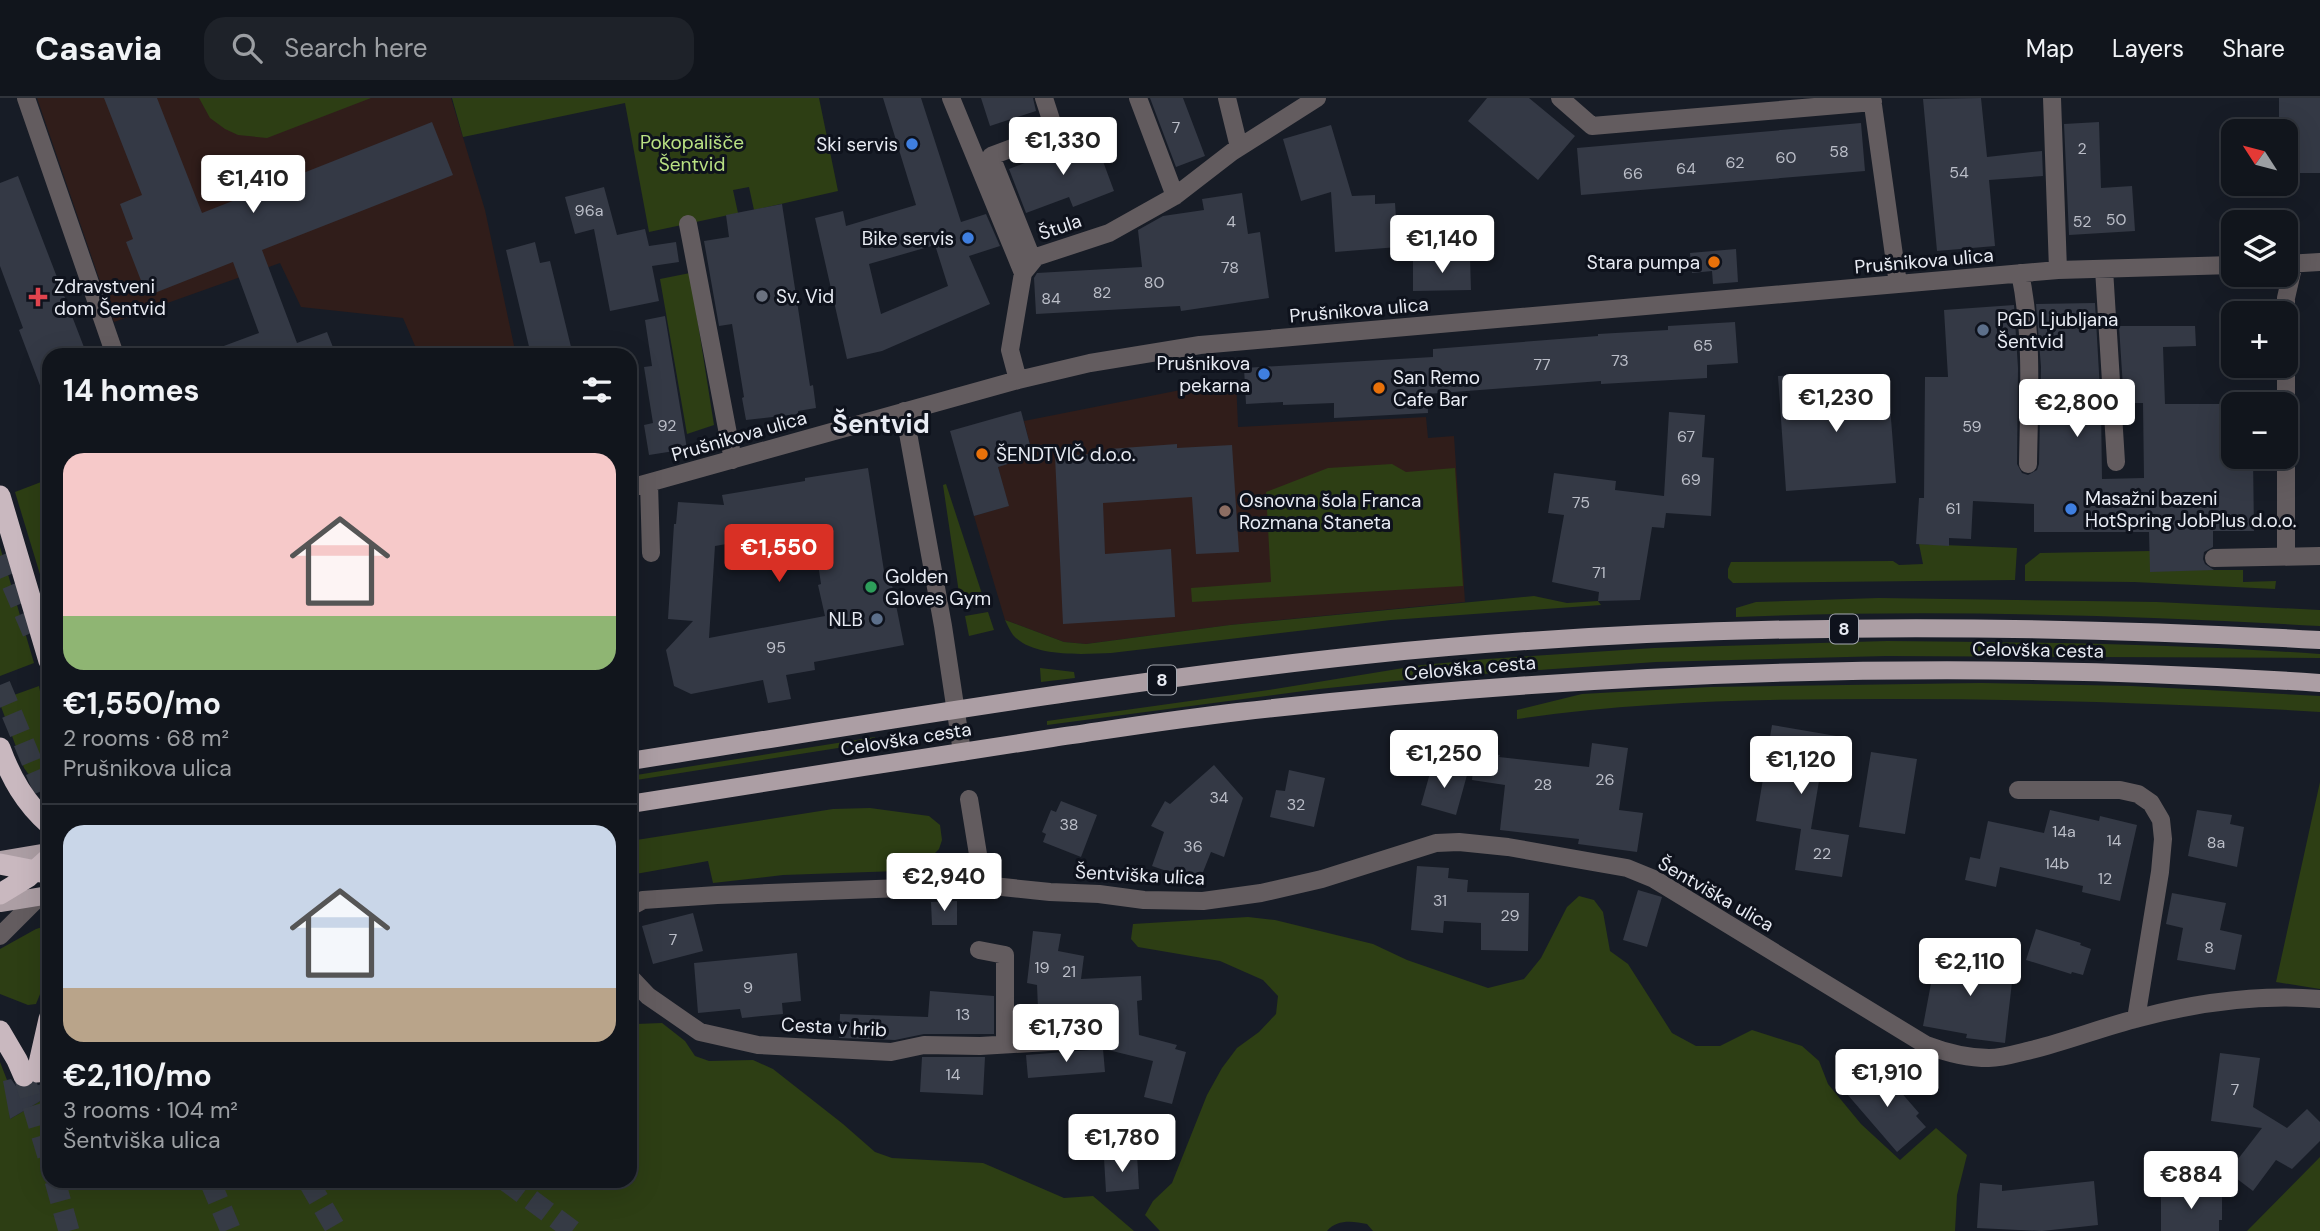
<!DOCTYPE html>
<meta charset="utf-8">
<style>
body{margin:0;font-family:"DM Sans",sans-serif;background:#1e2229;color:#f1f3f6;height:100vh;display:flex;flex-direction:column;font-size:26px;white-space:nowrap}
*{box-sizing:border-box;margin:0}
p{font-size:23px;color:#9c9fa3}
.icon{flex:none;width:38px;height:38px;fill:none;stroke:currentColor;stroke-width:2;stroke-linecap:round;stroke-linejoin:round}
.map{position:relative;flex:1;overflow:hidden}
.drawer{position:absolute;left:42px;top:250px;width:595px;height:840px;display:flex;flex-direction:column;background:#11151c;border-radius:21px;box-shadow:0 7px 28px #0002,0 0 0 2px #30343b}
.drawer>*{flex:none}
.needle{width:46px;rotate:306deg}
.buttons{position:absolute;left:2221px;top:21px;display:grid;gap:14px}
.buttons a{display:grid;place-items:center;width:77px;height:77px;border-radius:14px;background:#11151c;box-shadow:0 7px 28px #0002,0 0 0 2px #30343b;font-size:35px}
.price{position:absolute;translate:-50% -60px;padding:0 16px;border-radius:7px;background:#fff;color:#222;font-size:23px;line-height:46px;filter:drop-shadow(0 2px 4px #0008)}
.price::after{content:'';position:absolute;left:50%;top:42px;width:21px;height:16px;margin-left:-10px;background:inherit;clip-path:polygon(0 0,100% 0,50% 100%)}
.price.on{background:#d93025;color:#fff}
ul{padding:0;list-style:none}
li{display:grid;align-content:center;gap:14px;height:371px;padding:0 21px}
li+li{border-top:2px solid #30343b}
li span{display:grid;place-items:center;height:217px;border-radius:21px;color:#555}
li>.icon{margin-inline-start:auto}
span .icon{width:126px;height:126px;fill:#fffc;stroke-width:1}
li b{font-size:30px}
h2{display:flex;justify-content:space-between;align-items:center;height:84px;padding:0 21px;font-size:30px}
header{display:flex;align-items:center;gap:42px;box-sizing:border-box;height:98px;padding:0 35px;background:#11151c;border-bottom:2px solid #30343b}
header strong{font-size:33px}
nav{display:flex;gap:38px;margin-inline-start:auto;font-size:24px}
.search{width:490px;height:63px;background:#1e2229;display:flex;align-items:center;gap:18px;box-sizing:border-box;padding:0 24px;border-radius:21px;color:#9c9fa3;font-size:26px}
.map>svg:first-child{display:block}
.education{fill:#301d1a}
.green{fill:#2d3e14}
.building{fill:#343945;fill-rule:evenodd}
.lines{fill:none;stroke-linecap:round;stroke-linejoin:round}
.highway-tunnel{stroke:#363b45;stroke-width:21;stroke-dasharray:21 10;stroke-linecap:butt}
.minor{stroke:#635c5f;stroke-width:18}
.major{stroke:#ac9ea4;stroke-width:18}
.highway{stroke:#c9b8bf;stroke-width:21}
.shop-dot{fill:#3f7fe0;stroke:#0e121c;stroke-width:2.5}
.food-dot{fill:#e8710a;stroke:#0e121c;stroke-width:2.5}
.worship-dot{fill:#6b7280;stroke:#0e121c;stroke-width:2.5}
.health-dot{fill:#e0444e;stroke:#0e121c;stroke-width:2.5}
.service-dot{fill:#5c6f8a;stroke:#0e121c;stroke-width:2.5}
.education-dot{fill:#8d6e63;stroke:#0e121c;stroke-width:2.5}
.leisure-dot{fill:#2e9e5b;stroke:#0e121c;stroke-width:2.5}
.labels{text-anchor:middle;dominant-baseline:central;stroke-width:6;stroke-linejoin:round;paint-order:stroke}
.number-label{font-size:16px;fill:#bbbec8}
.shield{fill:#0e121c;stroke:#a7aab2;stroke-width:2}
.shield-label{font-size:18px;font-weight:bold;fill:#e8ebf3}
.park-label{font-size:19px;fill:#b9e183;stroke:#0e121c}
.poi-label{font-size:19px;fill:#e8ebf3;stroke:#0e121c;text-anchor:start}
.street-label{font-size:19px;fill:#e8ebf3;stroke:#0e121c}
.district-label{font-size:26px;font-weight:bold;fill:#e8ebf3;stroke:#0e121c}
</style>
<header>
<strong>Casavia</strong>
<div class="search"><svg class="icon" aria-label="search" viewBox="0 0 24 24"><circle cx="10" cy="10" r="6"/><path d="M15 15l6 6"/></svg>Search here</div>
<nav><a>Map</a><a>Layers</a><a>Share</a></nav>
</header>
<div class="map">
<svg width="2320" height="1133" viewBox="0 0 2320 1133">
<rect width="100%" height="100%" fill="#171c26"/>
<path class="education" d="M37,0H451L485,112L516,257H419L403,220L301,209L280,165L114,224Z
M1236,281L1238,329L1426,319L1428,340L1454,338L1465,504L1230,527L1086,546L1064,544L1005,522L974,418L1008,408L998,369L1031,351L1024,323Z"/>
<path class="green" d="M199,0H371L267,40L238,37L225,31L210,20Z
M452,0H819L838,93L754,112L749,89L733,92L738,115L649,134L625,5L463,39Z
M690,175L714,327L687,336L660,181Z
M1392,366L1406,374L1455,370L1463,488L1192,504L1191,490L1271,484L1266,394L1328,370Z
M49,381V506L15,394Z
M946,386L982,496L965,498L959,495L943,387Z
M1919,446L2017,450L2015,482L1733,485L1728,480V471L1731,464L1893,463L1899,467L1923,466Z
M0,449L34,565L0,578Z
M2150,453L2214,472H2243V484L2276,483L2275,491L2134,484L2025,483V467L2040,455Z
M1534,498L1567,505L1598,503L1601,507L1391,522L1111,555C1084,556 1033,560 1013,537C1010,533 1007,526 1005,522L1064,544L1086,546L1230,527Z
M1879,500L2157,504L2320,512V528C2126,517 1931,511 1736,519V510L1756,504Z
M988,514L994,532L969,538L965,518Z
M1887,543C2031,544 2176,546 2320,556V560L1886,558L1656,564L1424,580L1319,591L1047,627V623L1275,591L1422,567L1487,561L1654,550Z
M1040,570L1074,574L1075,580L1041,584Z
M1981,585L2131,588L2320,598V614C2176,605 2031,601 1887,601C1763,601 1639,603 1517,621V612L1582,596L1710,589Z
M39,588L49,639V704L24,670L0,606V602Z
M875,639L876,644L630,683V678Z
M2320,684V891L2276,884Z
M870,710L929,718L940,727L942,742L939,751L924,766L898,773L783,777L713,785L708,763L630,777V743L833,711Z
M1579,798L1594,802L1603,814L1610,853L1628,866L1672,935L1696,948H1720L1752,932L1802,948L1819,963L1828,986L1861,1026L1900,1062L1936,1030L1967,1057L1957,1097L1955,1133H1373L1367,1126C1353,1123 1337,1121 1327,1133H1160L1145,1117L1153,1103L1172,1085L1207,997L1222,970L1237,950L1259,934L1276,916L1278,898L1263,882L1220,863L1138,849L1131,841L1133,826L1248,819L1275,822L1373,846L1407,862L1488,890L1524,881L1541,860L1567,809Z
M49,827V874L36,906L28,907L0,896V851L36,831Z
M662,925L685,943L695,958L709,963L753,962L773,971L843,1026L875,1054L892,1060L983,1065L1064,1100L1093,1098L1134,1133H0V964L7,982L10,1021L49,998V1083H630V930L636,926Z
M2320,1059V1133H2247Z"/>
<path class="building" d="M104,0H157L202,115L432,24L453,77L262,152L297,245L327,234L336,257H205V255L259,235L233,164L147,198L126,144L133,141L120,106L142,97Z
M883,0H921L961,124L986,116L1000,148L969,158L990,206L882,253L847,261L815,120L843,113L846,128L916,107ZM935,147L948,188L881,216L869,166Z
M981,0H1033L1036,13L990,28Z
M1150,0H1183L1205,58L1176,69Z
M1487,0H1529L1575,38L1538,82L1468,23Z
M1981,0L1987,59L2042,53L2043,78L1989,82L1995,148L1937,153L1923,1Z
M2279,0H2320V75H2286V33H2279Z
M2099,24L2101,90L2132,88L2135,133L2069,137L2064,26Z
M1861,25L1865,73L1581,97L1577,50Z
M1331,27L1352,98L1375,97V106L1395,105L1398,149L1335,154L1331,94L1301,103L1283,41Z
M1094,39L1114,93L1073,109L1069,99L1026,115L1009,71Z
M18,78L87,257H49V305L47,306L19,232L23,230L0,168V85Z
M604,89L617,137L645,131L649,148L676,144L679,164L652,168L659,203L610,213L594,131L575,136L565,99Z
M1242,95L1248,136L1260,134L1269,200L1181,213L1180,208L1036,216L1034,180L1037,175L1142,169L1138,132L1163,118L1204,112L1202,101Z
M782,106L810,288L813,287L816,310L798,313V316L746,322L742,300L744,299L732,226L719,228L704,143L729,139L726,117Z
M535,144L540,165L550,163L573,257H531L506,152Z
M1736,151L1738,184L1713,186L1712,173L1692,175L1690,155Z
M1470,160L1471,192L1413,193V161Z
M2095,205L2101,310L2102,381L2144,380L2143,305H2124L2119,228H2195L2196,248L2163,249L2165,306H2233V359H2253L2254,433H2213V449L2204,454L2203,461L2205,466L2214,472L2150,474L2149,434H2034V406L1973,403L1971,441L1949,440V448L1916,446L1919,400H1924L1925,279H1948L1944,212L2014,207L2018,270L2017,366L2022,375L2028,377L2037,372L2039,366L2041,269L2036,206Z
M665,218L687,351L649,357L644,327L653,325L644,269L652,268L645,222Z
M1735,224L1738,265L1707,267V280L1601,286V283L1427,296L1428,315L1334,320V305L1283,307V304L1246,306L1244,270L1433,259V251L1598,238V236L1668,232V228Z
M1799,277V288L1888,282L1896,385L1786,393L1778,278Z
M1021,313L1033,358L998,369L1009,408L974,418L950,333Z
M1669,314L1705,317L1702,359L1714,360L1711,418L1666,415L1664,430L1652,429L1640,502L1598,503L1599,494L1552,484L1564,417L1548,415L1554,375L1616,383L1615,392L1664,398Z
M1177,346V350L1232,347L1239,454L1196,456L1192,399L1103,405L1105,456L1171,451L1175,519L1063,526L1055,358L1109,355V351Z
M868,370L884,473L889,472L904,547L814,564L815,572L786,577L791,601L768,605L763,582L691,596L674,588L666,552L693,523L668,521L674,426H676L678,404L724,407L722,397L805,383V380ZM813,431L821,486L818,487L825,518L709,540L715,448Z
M1772,627L1842,639L1838,662L1823,659L1811,731L1849,737L1842,779L1795,772L1801,731L1756,723Z
M1592,645L1628,650L1619,712L1643,715L1637,754L1578,746L1579,741L1500,732L1505,687L1472,682L1475,654L1500,657L1499,659L1589,669Z
M1871,654L1917,661L1905,736L1859,729Z
M1214,667L1243,700L1224,759L1211,754L1199,784L1152,768L1164,734L1151,728L1165,703L1170,706Z
M1432,668L1467,677L1456,717L1421,707Z
M1289,672L1325,680L1314,729L1270,719L1276,692L1285,693Z
M1061,703L1097,717L1081,759L1043,744L1046,736L1042,734L1051,712L1056,714Z
M2050,712L2099,723L2100,718L2137,727L2120,803L2082,794L2083,788L2000,769L1996,789L1965,782L1970,759L1980,761L1988,723L2044,735Z
M2197,712L2232,717L2230,726L2244,729L2237,769L2188,758Z
M1417,768L1449,770L1448,780L1468,782L1467,794L1529,795L1528,853L1481,852V825L1444,823L1443,835L1411,832Z
M1638,792L1662,799L1647,849L1623,842Z
M2172,795L2226,805L2220,832L2242,837L2235,872L2177,862L2183,830L2166,826Z
M957,803V827H932L931,804Z
M693,815L703,853L653,866L642,828Z
M2036,831L2081,845L2080,847L2091,851L2083,877L2072,874L2071,876L2026,862Z
M1033,833L1061,836L1058,853L1084,858L1081,881L1141,878L1142,902L1137,903L1139,937L1177,947L1175,951L1186,954L1172,1006L1144,999L1153,963L1104,951L1109,941L1104,931L1039,933L1037,887L1027,885Z
M1942,854L1964,858L1963,862L2014,867L2005,945L1966,940L1967,936L1923,928L1936,859L1941,860Z
M797,855L801,903L782,905L783,916L742,920L740,911L698,915L694,865Z
M930,893L994,898V936H924L895,942L839,940L840,916L928,919Z
M1103,951L1105,974L1028,980L1026,957Z
M2220,955L2260,960L2253,1009L2287,1030L2307,1011L2320,1024V1043L2292,1071L2276,1062L2253,1093L2228,1074L2262,1030L2211,1023Z
M922,959H985L983,997L920,994Z
M1879,969L1919,1015L1916,1018L1926,1029L1897,1054L1847,996Z
M49,979V998L10,1021L3,983L11,981L16,988L23,991L42,986Z
M1137,1057L1139,1091L1106,1094L1104,1060Z
M2094,1083L2098,1127L2042,1133L1977,1130L1980,1085L2002,1087V1093Z
M2161,1094H2222V1122H2219V1133H2161Z"/>
<g class="lines">
<path class="highway-tunnel" d="M0,458L33,535
M0,587L49,705
M24,978L49,1062
M55,1083L69,1133
M210,1083L231,1133
M308,1083L337,1133
M506,1083L573,1133"/>
<path class="minor" d="M26,0L115,257
M951,0L1023,175
M1138,0L1175,98
M1227,0L1239,49
M1560,0L1592,28L1873,4
M1872,0L1898,186
M2052,0L2058,172
M688,126L733,362
M1033,163L991,58L1055,34L1044,0
M2286,166L2320,164
M2104,171L2116,364
M2020,175C2033,237 2029,302 2028,366
M1018,282L1010,252L1023,175L1036,159L1109,135L1175,98L1232,54L1317,0
M904,313L943,528L962,654
M649,385L651,455
M630,390L1018,282L1090,265L1200,247L2058,172L2233,167
M2286,459V200L2294,165
M2214,460L2320,458
M2018,692H2120L2138,696L2151,705L2161,722L2163,741L2160,774L2136,921
M969,701L983,787
M630,809L643,802L717,797L983,787L1050,794L1099,796L1144,802L1203,803L1261,795L1322,781L1436,745L1459,744L1508,749L1627,770L1654,781L1926,947C1947,955 1967,960 1989,960C2003,960 2018,955 2031,952C2068,943 2103,929 2139,920C2199,904 2258,896 2320,901
M0,838L39,799
M979,852L1005,857V946
M630,879L648,898L700,934L758,947L891,954L924,947L980,948L1098,941"/>
<path class="major" d="M630,663C875,625 1119,583 1365,557C1682,524 2002,524 2320,542
M630,706C771,684 911,661 1052,640C1114,631 1176,621 1238,614C1597,573 1959,560 2320,585
M0,762L49,754
M0,805L49,797"/>
<path class="highway" d="M0,398L49,563
M0,650C11,680 25,705 49,726
M0,766L46,775
M0,796L28,779L49,760
M0,933L17,962L24,978
M37,974L49,921"/>
</g>
<g class="shop-dot">
<circle cx="912" cy="46" r="7"/>
<circle cx="968" cy="140" r="7"/>
<circle cx="1264" cy="276" r="7"/>
<circle cx="2071" cy="411" r="7"/>
</g>
<g class="food-dot">
<circle cx="1714" cy="164" r="7"/>
<circle cx="1379" cy="290" r="7"/>
<circle cx="982" cy="356" r="7"/>
</g>
<circle class="worship-dot" cx="762" cy="198" r="7"/>
<path class="health-dot" d="M34.5 188.5h7v7h7v7h-7v7h-7v-7h-7v-7h7z"/>
<g class="service-dot">
<circle cx="1983" cy="232" r="7"/>
<circle cx="877" cy="521" r="7"/>
</g>
<circle class="education-dot" cx="1225" cy="413" r="7"/>
<circle class="leisure-dot" cx="871" cy="489" r="7"/>
<g class="labels">
<g class="number-label">
<text x="1176" y="29">7</text>
<text x="2082" y="50">2</text>
<text x="1839" y="53">58</text>
<text x="1786" y="59">60</text>
<text x="1735" y="64">62</text>
<text x="1686" y="70">64</text>
<text x="1959" y="74">54</text>
<text x="1633" y="75">66</text>
<text x="589" y="112">96a</text>
<text x="2116" y="121">50</text>
<text x="1231" y="123">4</text>
<text x="2082" y="123">52</text>
<text x="1230" y="169">78</text>
<text x="1154" y="184">80</text>
<text x="1102" y="194">82</text>
<text x="1051" y="200">84</text>
<text x="1703" y="247">65</text>
<text x="1620" y="262">73</text>
<text x="1542" y="266">77</text>
<text x="667" y="327">92</text>
<text x="1972" y="328">59</text>
<text x="1686" y="338">67</text>
<text x="1691" y="381">69</text>
<text x="1581" y="404">75</text>
<text x="1953" y="410">61</text>
<text x="1599" y="474">71</text>
<text x="776" y="549">95</text>
<text x="1605" y="681">26</text>
<text x="1543" y="686">28</text>
<text x="1219" y="699">34</text>
<text x="1296" y="706">32</text>
<text x="1069" y="726">38</text>
<text x="2064" y="733">14a</text>
<text x="2114" y="742">14</text>
<text x="2216" y="744">8a</text>
<text x="1193" y="748">36</text>
<text x="1822" y="755">22</text>
<text x="2057" y="765">14b</text>
<text x="2105" y="780">12</text>
<text x="1440" y="802">31</text>
<text x="1510" y="817">29</text>
<text x="673" y="841">7</text>
<text x="2209" y="849">8</text>
<text x="1042" y="869">19</text>
<text x="1069" y="873">21</text>
<text x="748" y="889">9</text>
<text x="963" y="916">13</text>
<text x="953" y="976">14</text>
<text x="2235" y="991">7</text>
</g>
<g class="shield">
<rect x="1830" y="516.5" width="28" height="29" rx="5"/>
<rect x="1148" y="567.5" width="28" height="29" rx="5"/>
</g>
<g class="shield-label">
<text x="1844" y="531">8</text>
<text x="1162" y="582">8</text>
</g>
<g class="park-label">
<text x="692" y="44">Pokopališče<tspan x="692" dy="22">Šentvid</tspan></text>
</g>
<g class="poi-label">
<text x="898" y="46" text-anchor="end">Ski servis</text>
<text x="954" y="140" text-anchor="end">Bike servis</text>
<text x="1700" y="164" text-anchor="end">Stara pumpa</text>
<text x="54" y="188">Zdravstveni<tspan x="54" dy="22">dom Šentvid</tspan></text>
<text x="776" y="198">Sv. Vid</text>
<text x="1997" y="221">PGD Ljubljana<tspan x="1997" dy="22">Šentvid</tspan></text>
<text x="1250" y="265" text-anchor="end">Prušnikova<tspan x="1250" dy="22">pekarna</tspan></text>
<text x="1393" y="279">San Remo<tspan x="1393" dy="22">Cafe Bar</tspan></text>
<text x="996" y="356">ŠENDTVIČ d.o.o.</text>
<text x="2085" y="400">Masažni bazeni<tspan x="2085" dy="22">HotSpring JobPlus d.o.o.</tspan></text>
<text x="1239" y="402">Osnovna šola Franca<tspan x="1239" dy="22">Rozmana Staneta</tspan></text>
<text x="885" y="478">Golden<tspan x="885" dy="22">Gloves Gym</tspan></text>
<text x="863" y="521" text-anchor="end">NLB</text>
</g>
<g class="street-label">
<text transform="translate(1060 129) rotate(-19)">Štula</text>
<text transform="translate(1924 163) rotate(-5)">Prušnikova ulica</text>
<text transform="translate(1359 212) rotate(-5)">Prušnikova ulica</text>
<text transform="translate(739 338) rotate(-16)">Prušnikova ulica</text>
<text transform="translate(2038 552) rotate(1)">Celovška cesta</text>
<text transform="translate(1470 570) rotate(-5)">Celovška cesta</text>
<text transform="translate(906 641) rotate(-9)">Celovška cesta</text>
<text transform="translate(1140 777) rotate(3)">Šentviška ulica</text>
<text transform="translate(1716 796) rotate(30)">Šentviška ulica</text>
<text transform="translate(834 929) rotate(3)">Cesta v hrib</text>
</g>
<g class="district-label">
<text x="881" y="326">Šentvid</text>
</g>
</g>
</svg>
<div class="buttons">
<a><svg class="needle" viewBox="-14 -14 28 28"><path d="M0-13l5 13h-10z" fill="#e53935"/><path d="M0 13l5-13h-10z" fill="#9c9fa3"/></svg></a>
<a><svg class="icon" aria-label="layers" viewBox="0 0 24 24"><path d="M12 4l9 5-9 5-9-5zM3 14l9 5 9-5"/></svg></a>
<a>+</a>
<a>−</a>
</div>
<b class="price" style="left:1063px;top:79px">€1,330</b>
<b class="price" style="left:253px;top:117px">€1,410</b>
<b class="price" style="left:1442px;top:177px">€1,140</b>
<b class="price" style="left:1836px;top:336px">€1,230</b>
<b class="price" style="left:2077px;top:341px">€2,800</b>
<b class="price on" style="left:779px;top:486px">€1,550</b>
<b class="price" style="left:1444px;top:692px">€1,250</b>
<b class="price" style="left:1801px;top:698px">€1,120</b>
<b class="price" style="left:944px;top:815px">€2,940</b>
<b class="price" style="left:1970px;top:900px">€2,110</b>
<b class="price" style="left:1066px;top:966px">€1,730</b>
<b class="price" style="left:1887px;top:1011px">€1,910</b>
<b class="price" style="left:1122px;top:1076px">€1,780</b>
<b class="price" style="left:2191px;top:1113px">€884</b>
<section class="drawer">
<h2>14 homes<svg class="icon" aria-label="filters" viewBox="0 0 24 24"><path d="M4 7h16M4 17h16"/><circle cx="9" cy="7" r="2"/><circle cx="15" cy="17" r="2"/></svg></h2>
<ul>
<li><span style="background:linear-gradient(#f6c9c9 75%,#8fb573 0)"><svg class="icon" aria-label="home" viewBox="0 0 24 24"><path d="M3 11l9-7 9 7M6 9v11h12V9"/></svg></span><div><b>€1,550/mo</b><p>2 rooms · 68 m²</p><p>Prušnikova ulica</p></div></li>
<li><span style="background:linear-gradient(#c9d6e8 75%,#b9a48a 0)"><svg class="icon" aria-label="home" viewBox="0 0 24 24"><path d="M3 11l9-7 9 7M6 9v11h12V9"/></svg></span><div><b>€2,110/mo</b><p>3 rooms · 104 m²</p><p>Šentviška ulica</p></div></li>
</ul>
</section>
</div>
